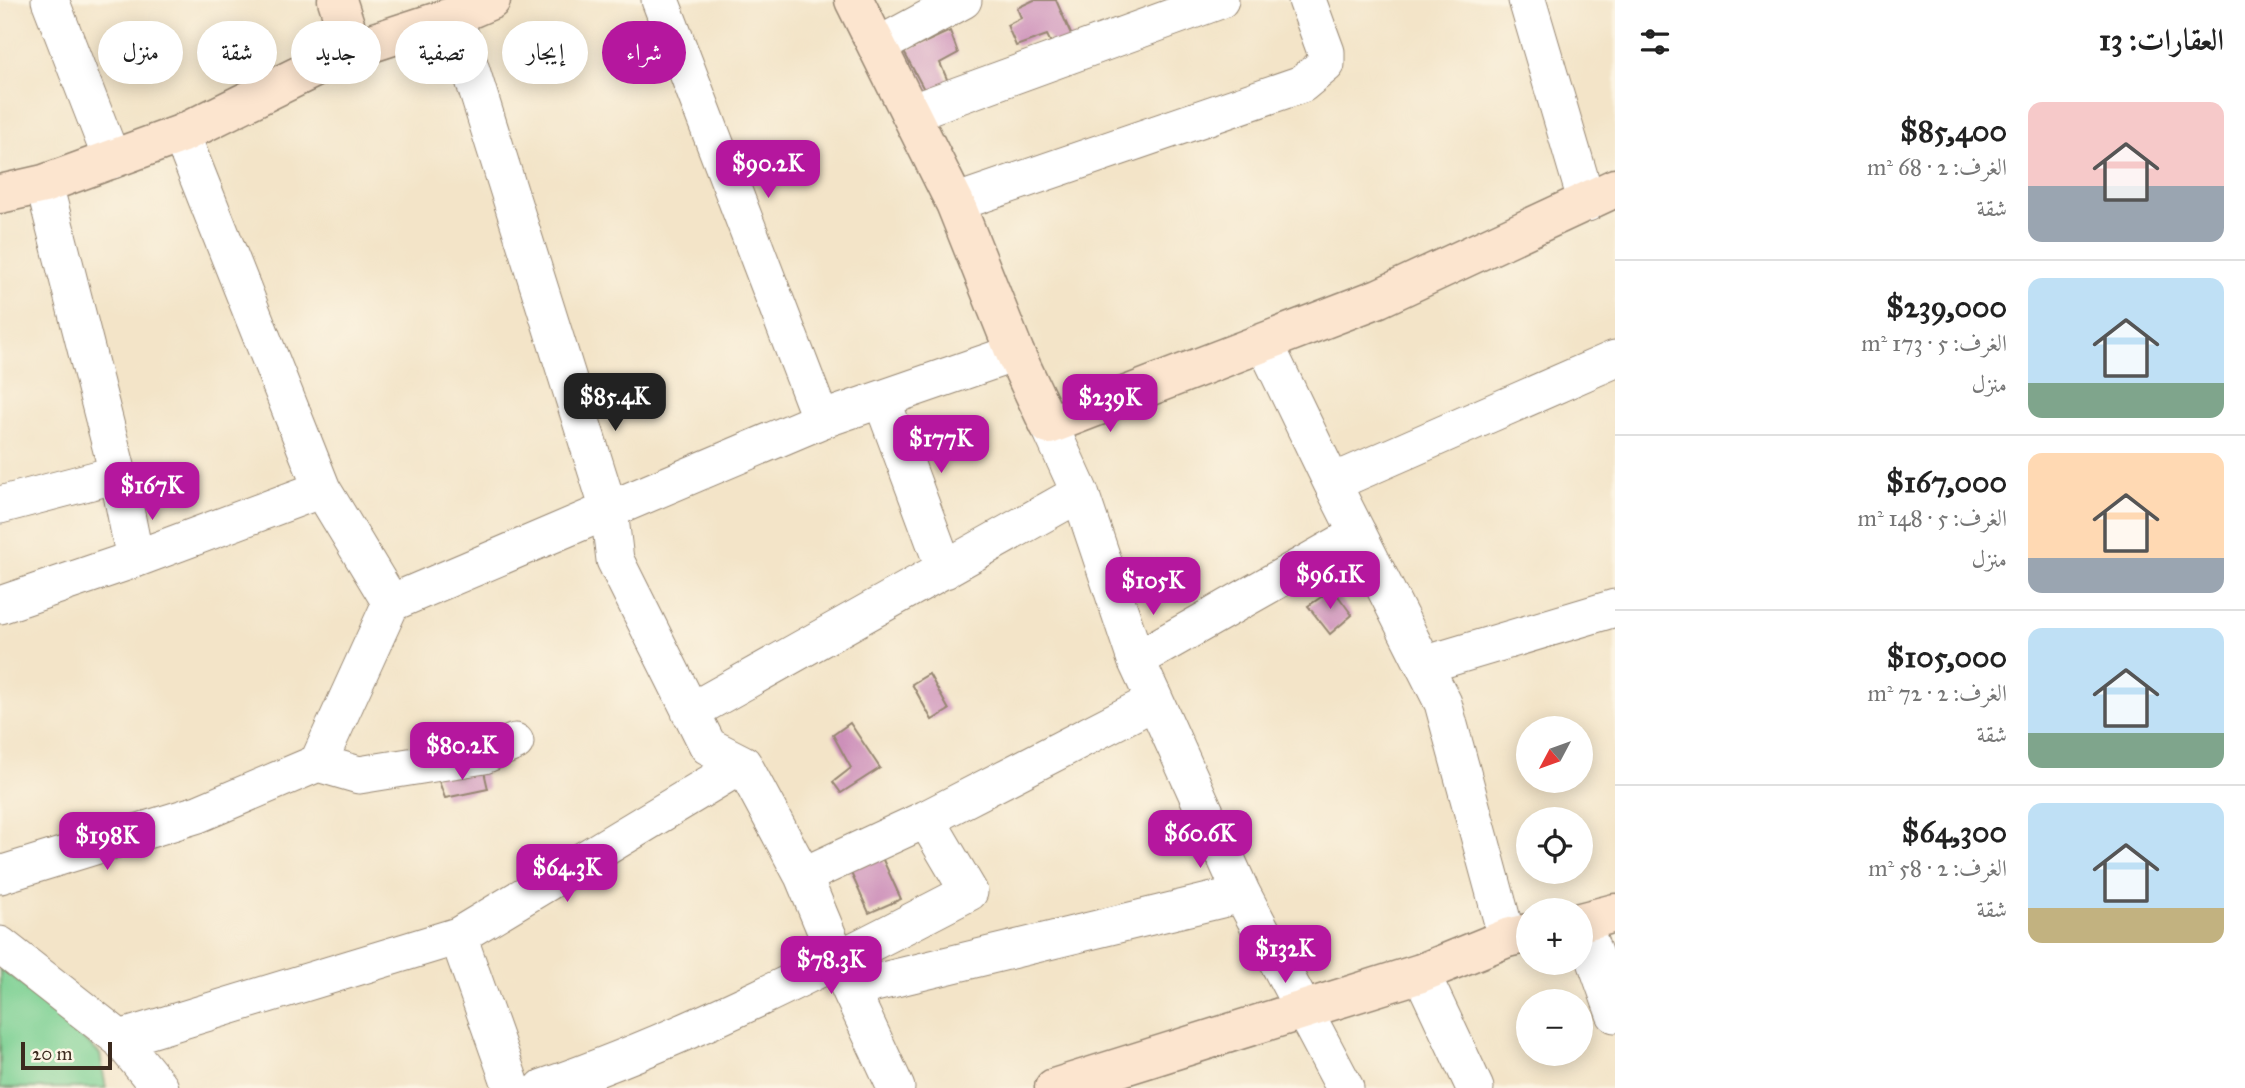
<!DOCTYPE html>
<html lang="ar">
<meta charset="utf-8">
<style>
body{margin:0;font-family:"IM FELL Great Primer",Amiri,serif;background:#f6f6f6;color:#222;direction:rtl;height:100vh;display:flex;flex-direction:column;font-size:26px;white-space:nowrap}
*{box-sizing:border-box;margin:0}
p{font-size:23px;color:#767676}
.icon{flex:none;width:38px;height:38px;fill:none;stroke:currentColor;stroke-width:2;stroke-linecap:round;stroke-linejoin:round}
.map{position:relative;flex:1;overflow:hidden;direction:ltr}
.panel{display:flex;flex-direction:column;background:#fff;width:630px}
.panel>*{flex:none}
.banner{position:absolute;left:21px;top:21px;width:665px;height:63px;direction:rtl;display:flex;gap:14px}
.needle{width:46px;rotate:229deg}
.tools{position:absolute;left:1516px;top:716px;display:grid;gap:14px}
.tools a{display:grid;place-items:center;width:77px;height:77px;border-radius:50%;background:#fff;box-shadow:0 4px 18px #0003;font-size:35px}
.scale{position:absolute;left:21px;bottom:18px;width:91px;box-sizing:border-box;padding-left:7px;border:4px solid #3b2a1e;border-top:0;font-size:19px;line-height:24px;white-space:nowrap;color:#3b2a1e;-webkit-text-stroke:5px #fcf5e5;paint-order:stroke}
.price{position:absolute;translate:-50% -60px;padding:0 16px;border-radius:14px;background:#b5179e;color:#fff;font-size:23px;line-height:46px;filter:drop-shadow(0 2px 4px #0008)}
.price::after{content:'';position:absolute;left:50%;top:42px;width:21px;height:16px;margin-left:-10px;background:inherit;clip-path:polygon(0 0,100% 0,50% 100%)}
.price.on{background:#222;color:#fff}
ul{padding:0;list-style:none}
li{display:flex;align-items:center;gap:21px;height:175px;padding:0 21px}
li+li{border-top:2px solid #e0e0e0}
li span{display:grid;place-items:center;flex:none;width:196px;height:140px;border-radius:14px;color:#555}
li>.icon{margin-inline-start:auto}
span .icon{width:84px;height:84px;fill:#fffc;stroke-width:1}
li b{font-size:30px}
h2{display:flex;justify-content:space-between;align-items:center;height:84px;padding:0 21px;font-size:30px}
.tag{padding:0 24px;border-radius:32px;background:#fff;box-shadow:0 4px 18px #0003;font-size:24px;line-height:63px}
.tag.on{background:#b5179e;color:#fff}
main{display:flex;flex:1;min-height:0}
.map>svg:first-child{display:block}
.green{fill:#7cd093;stroke:#5c7d58;stroke-width:2}
.building{fill:#cd90ba}
.lines{fill:none;stroke-linecap:round;stroke-linejoin:round}
.street-casing{stroke:#978773;stroke-width:39}
.secondary-casing{stroke:#978773;stroke-width:41}
.street{stroke:#fff;stroke-width:37}
.secondary{stroke:#fce5cf;stroke-width:38}
</style>
<main>
<section class="panel">
<h2>العقارات: 13<svg class="icon" aria-label="filters" viewBox="0 0 24 24"><path d="M4 7h16M4 17h16"/><circle cx="9" cy="7" r="2"/><circle cx="15" cy="17" r="2"/></svg></h2>
<ul>
<li><span style="background:linear-gradient(#f6c9c9 60%,#9aa5b1 0)"><svg class="icon" aria-label="home" viewBox="0 0 24 24"><path d="M3 11l9-7 9 7M6 9v11h12V9"/></svg></span><div><b>$85,400</b><p>الغرف: 2 · 68 m²</p><p>شقة</p></div></li>
<li><span style="background:linear-gradient(#bfe0f5 75%,#7fa58c 0)"><svg class="icon" aria-label="home" viewBox="0 0 24 24"><path d="M3 11l9-7 9 7M6 9v11h12V9"/></svg></span><div><b>$239,000</b><p>الغرف: 5 · 173 m²</p><p>منزل</p></div></li>
<li><span style="background:linear-gradient(#ffd9b3 75%,#9aa5b1 0)"><svg class="icon" aria-label="home" viewBox="0 0 24 24"><path d="M3 11l9-7 9 7M6 9v11h12V9"/></svg></span><div><b>$167,000</b><p>الغرف: 5 · 148 m²</p><p>منزل</p></div></li>
<li><span style="background:linear-gradient(#bfe0f5 75%,#7fa58c 0)"><svg class="icon" aria-label="home" viewBox="0 0 24 24"><path d="M3 11l9-7 9 7M6 9v11h12V9"/></svg></span><div><b>$105,000</b><p>الغرف: 2 · 72 m²</p><p>شقة</p></div></li>
<li><span style="background:linear-gradient(#bfe0f5 75%,#c2b280 0)"><svg class="icon" aria-label="home" viewBox="0 0 24 24"><path d="M3 11l9-7 9 7M6 9v11h12V9"/></svg></span><div><b>$64,300</b><p>الغرف: 2 · 58 m²</p><p>شقة</p></div></li>
</ul>
</section>
<div class="map">
<svg width="1615" height="1088" viewBox="0 0 1615 1088">
<rect width="100%" height="100%" fill="#fcf5e5"/>
<filter id="ink" filterUnits="userSpaceOnUse"><feTurbulence type="fractalNoise" baseFrequency=".0143" numOctaves="2"/><feDisplacementMap in="SourceGraphic" scale="14" xChannelSelector="R" yChannelSelector="G"/><feConvolveMatrix kernelMatrix="1 2 1 2 8 2 1 2 1" color-interpolation-filters="sRGB"/></filter>
<filter id="wash" filterUnits="userSpaceOnUse"><feTurbulence type="fractalNoise" baseFrequency=".00686" numOctaves="4" result="noise"/><feDisplacementMap in="SourceGraphic" scale="28" xChannelSelector="R" yChannelSelector="G"/><feGaussianBlur stdDeviation="1.57" result="paint"/><feColorMatrix in="noise" values="0 0 0 0 0 0 0 0 0 0 0 0 0 0 0 0 0 1.4 0 .05"/><feComposite in="paint" operator="in"/></filter>
<g filter="url(#wash)">
<rect width="100%" height="100%" fill="#f3e4c8"/>
<path class="green" d="M0,965L100,1054L106,1088H0Z"/>
<g id="blocks">
<path class="building" d="M1034,0H1056L1074,41L1054,49L1047,35L1016,46L1007,25L1021,18L1017,8Z
M950,31L958,53L940,63L950,86L928,97L904,52Z
M1333,589L1352,615L1330,634L1308,606Z
M929,674L949,710L932,720L912,684Z
M850,723L880,768L841,793L833,782L851,768L833,735Z
M483,767L488,789L445,798L436,773Z
M878,849L901,899L869,913L847,864Z"/>
</g>
</g>
<g filter="url(#ink)">
<use href="#blocks" fill-opacity="0" stroke="#978773" stroke-width="2"/>
<g class="lines">
<g class="street-casing">
<path id="street" d="M50,0L112,160
M660,0L821,420
M1527,0L1587,203
M454,16L609,510L821,420L1015,353
M878,46L963,0
M910,113L1220,0
M181,134L322,489L391,603L609,510L615,560L708,746L743,764L803,876L850,989L896,1088
M44,184L118,474L135,559
M955,203L1302,84L1326,64V52L1307,0
M1265,344L1332,483L1615,359
M882,400L945,570
M1049,425L1080,493L1136,660L1358,534
M1332,483L1443,703L1507,938
M0,505L118,474
M0,605L135,559L322,489
M1424,665L1615,608
M1155,701L1242,894L1345,1088
M690,712L1080,493
M318,763L359,775L484,755L515,742
M0,875L198,814L318,763L391,603
M803,876L926,819L1155,701L1136,660
M1582,922L1615,1014
M0,945L120,1039
M1421,973L1475,1088
M850,989L1242,894
M160,1088L120,1039L458,936
M512,1088L458,936L743,764
M543,1088C690,1037 831,964 969,892L926,819"/>
</g>
<g class="secondary-casing">
<path id="secondary" d="M337,0L353,49
M854,0L955,203L1015,353L1049,425L1379,298L1615,188
M0,194L44,184L181,134L353,49L454,16L491,0
M1580,922L1615,913
M1054,1088L1421,973L1507,938L1528,933"/>
</g>
<use href="#street" class="street"/>
<use href="#secondary" class="secondary"/>
</g>
</g>
</svg>
<div class="tools">
<a><svg class="needle" viewBox="-14 -14 28 28"><path d="M0-13l5 13h-10z" fill="#e53935"/><path d="M0 13l5-13h-10z" fill="#767676"/></svg></a>
<a><svg class="icon" aria-label="locate" viewBox="0 0 24 24"><circle cx="12" cy="12" r="6"/><path d="M12 2v4M12 18v4M2 12h4M18 12h4"/></svg></a>
<a>+</a>
<a>−</a>
</div>
<div class="scale">20 m</div>
<b class="price" style="left:768px;top:200px">$90.2K</b>
<b class="price on" style="left:615px;top:433px">$85.4K</b>
<b class="price" style="left:1110px;top:434px">$239K</b>
<b class="price" style="left:941px;top:475px">$177K</b>
<b class="price" style="left:152px;top:522px">$167K</b>
<b class="price" style="left:1330px;top:611px">$96.1K</b>
<b class="price" style="left:1153px;top:617px">$105K</b>
<b class="price" style="left:462px;top:782px">$80.2K</b>
<b class="price" style="left:1200px;top:870px">$60.6K</b>
<b class="price" style="left:107px;top:872px">$198K</b>
<b class="price" style="left:567px;top:904px">$64.3K</b>
<b class="price" style="left:1285px;top:985px">$132K</b>
<b class="price" style="left:831px;top:996px">$78.3K</b>
<div class="banner">
<a class="tag on">شراء</a>
<a class="tag">إيجار</a>
<a class="tag">تصفية</a>
<a class="tag">جديد</a>
<a class="tag">شقة</a>
<a class="tag">منزل</a>
</div>
</div>
</main>
